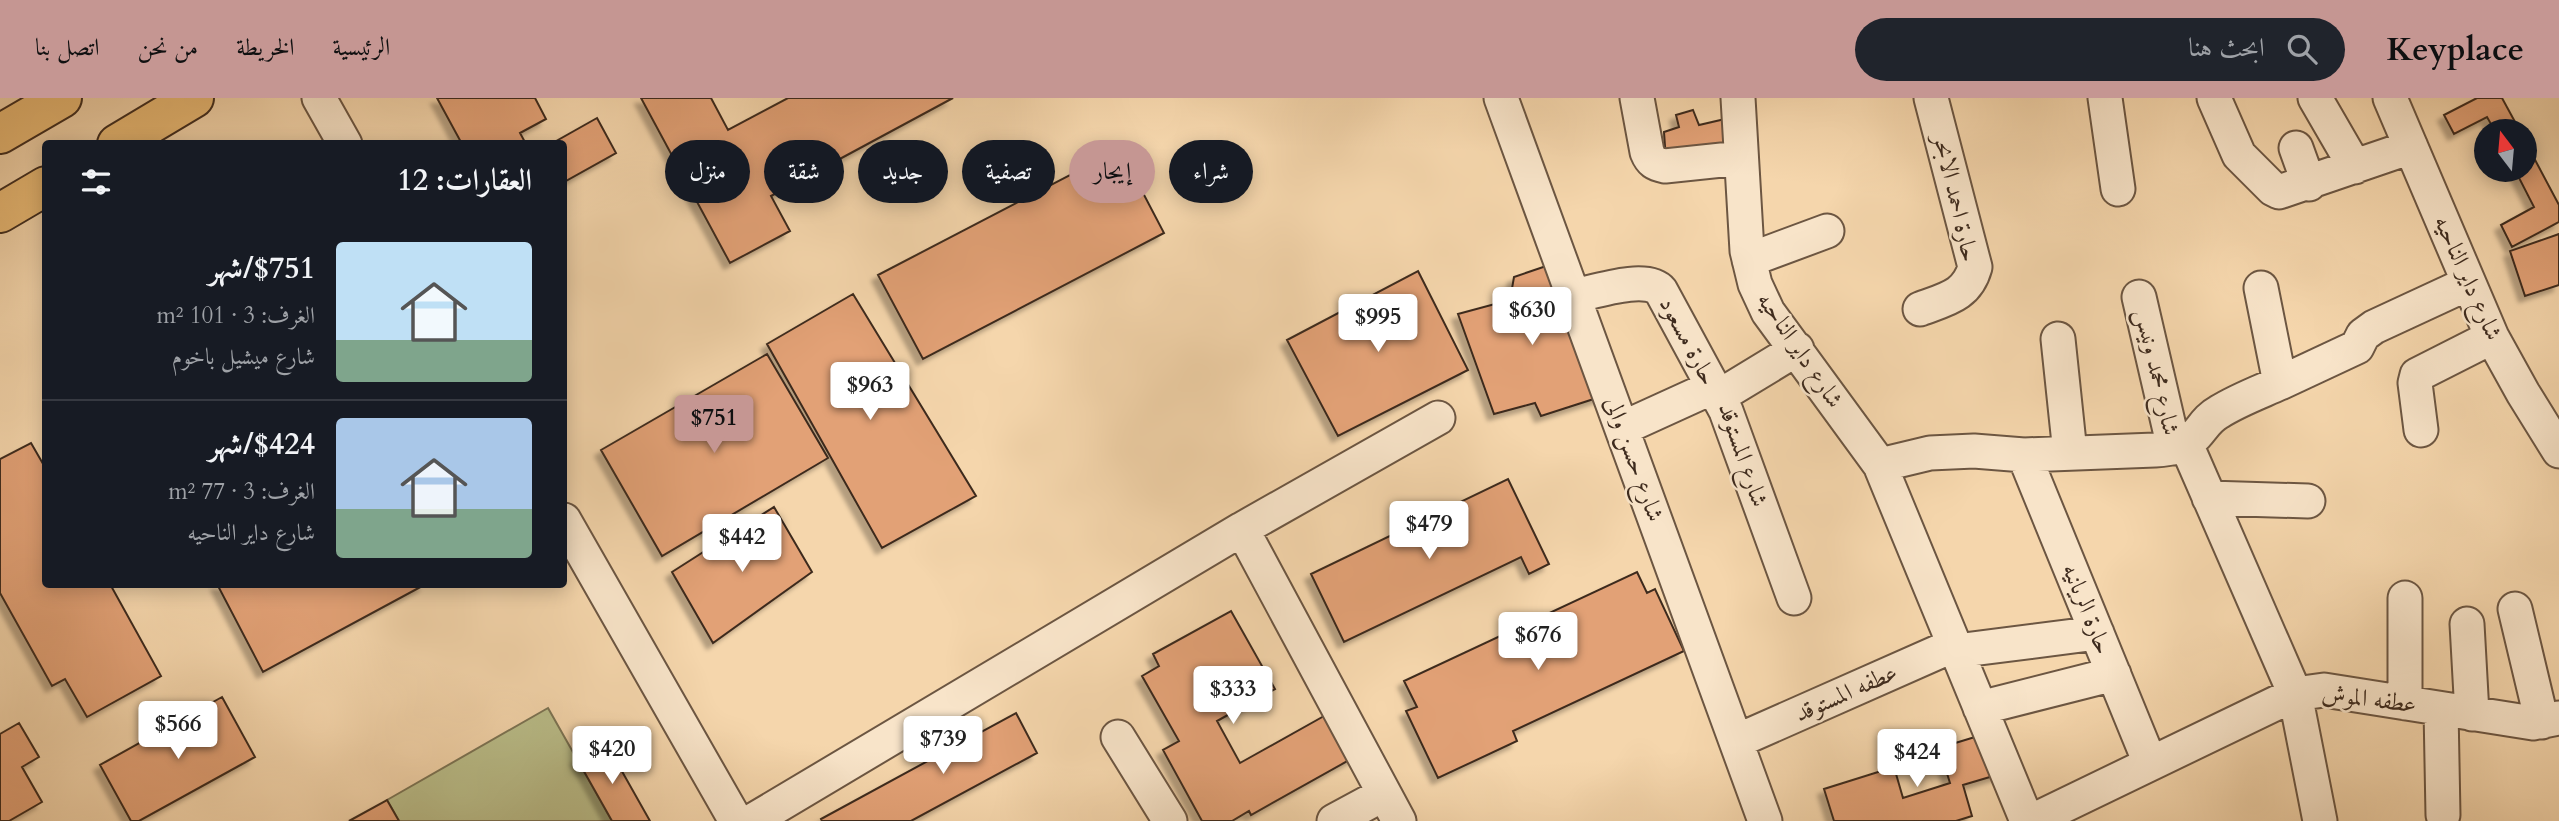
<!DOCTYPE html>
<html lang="ar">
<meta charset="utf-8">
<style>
body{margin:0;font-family:Cardo,Amiri,serif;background:#20242c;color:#f1f3f6;direction:rtl;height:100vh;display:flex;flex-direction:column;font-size:26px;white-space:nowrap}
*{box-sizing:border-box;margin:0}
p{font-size:23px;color:#9ea1a6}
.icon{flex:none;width:38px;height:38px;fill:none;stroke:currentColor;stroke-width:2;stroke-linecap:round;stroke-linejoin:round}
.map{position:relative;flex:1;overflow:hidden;direction:ltr}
.drawer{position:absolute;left:42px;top:42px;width:525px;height:448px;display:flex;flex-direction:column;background:#171b24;border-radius:7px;box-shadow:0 4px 18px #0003;direction:rtl}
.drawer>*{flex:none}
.guide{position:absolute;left:588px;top:42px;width:665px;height:63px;direction:rtl;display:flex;gap:14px}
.needle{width:46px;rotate:344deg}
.controls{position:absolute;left:2474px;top:21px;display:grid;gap:14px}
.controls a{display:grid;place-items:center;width:63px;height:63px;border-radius:50%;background:#171b24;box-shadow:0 4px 18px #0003;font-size:35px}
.price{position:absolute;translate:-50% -60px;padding:0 16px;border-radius:7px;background:#fff;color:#222;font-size:23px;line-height:46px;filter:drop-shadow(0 2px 4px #0008)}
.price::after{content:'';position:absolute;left:50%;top:42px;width:21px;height:16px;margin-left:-10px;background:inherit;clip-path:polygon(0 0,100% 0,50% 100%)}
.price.active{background:#c59692;color:#111}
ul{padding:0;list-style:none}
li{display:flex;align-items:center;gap:21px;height:175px;padding:0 35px}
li+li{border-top:2px solid #363941}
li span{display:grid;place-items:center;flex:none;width:196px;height:140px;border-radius:7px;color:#555}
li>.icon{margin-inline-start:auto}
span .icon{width:84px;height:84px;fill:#fffc;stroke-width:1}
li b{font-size:30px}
h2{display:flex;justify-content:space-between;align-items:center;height:84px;padding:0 35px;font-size:30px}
.tag{padding:0 24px;border-radius:32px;background:#171b24;box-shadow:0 4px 18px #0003;font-size:24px;line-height:63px}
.tag.active{background:#c59692;color:#111}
header{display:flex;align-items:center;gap:42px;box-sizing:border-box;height:98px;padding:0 35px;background:#c59692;color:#111}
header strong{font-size:33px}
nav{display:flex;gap:38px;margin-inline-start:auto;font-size:24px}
.search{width:490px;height:63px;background:#20242c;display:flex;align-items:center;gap:18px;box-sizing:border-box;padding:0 24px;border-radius:38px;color:#9ea1a6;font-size:26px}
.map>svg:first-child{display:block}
.green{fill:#babe8a;stroke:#7c7454;stroke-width:2}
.building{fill:#e2a176;stroke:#3e2b1e;stroke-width:2;filter:url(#shadow)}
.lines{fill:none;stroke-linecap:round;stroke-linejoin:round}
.minor-casing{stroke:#6c5642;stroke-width:37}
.primary-casing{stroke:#3e2b1e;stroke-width:42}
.minor{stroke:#f8e4c9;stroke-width:33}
.primary{stroke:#eabb76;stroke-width:38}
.labels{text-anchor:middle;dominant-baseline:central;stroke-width:5;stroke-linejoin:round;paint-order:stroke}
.street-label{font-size:24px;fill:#3e2b1e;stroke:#f8e4c9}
</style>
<header>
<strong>Keyplace</strong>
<div class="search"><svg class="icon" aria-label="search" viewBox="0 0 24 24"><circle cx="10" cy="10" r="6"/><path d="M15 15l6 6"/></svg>ابحث هنا</div>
<nav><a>الرئيسية</a><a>الخريطة</a><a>من نحن</a><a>اتصل بنا</a></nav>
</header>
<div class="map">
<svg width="2559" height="723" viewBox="0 0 2559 723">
<defs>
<filter id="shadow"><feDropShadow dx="-6" dy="6" stdDeviation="2" flood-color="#0004"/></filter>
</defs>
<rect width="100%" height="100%" fill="#f5d6ac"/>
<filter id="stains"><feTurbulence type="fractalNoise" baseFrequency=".00286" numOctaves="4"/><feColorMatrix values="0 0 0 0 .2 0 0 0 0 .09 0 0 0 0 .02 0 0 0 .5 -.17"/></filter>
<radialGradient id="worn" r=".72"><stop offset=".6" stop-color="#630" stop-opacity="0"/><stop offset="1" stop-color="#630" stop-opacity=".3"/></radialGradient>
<path class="green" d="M548,610L612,723H399L387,702Z"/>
<path class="building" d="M437,0H535L546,21L520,35L526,46H462Z
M641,0H711L728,32L788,0H953L771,98L790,133L730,165Z
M2477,0H2502L2520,33H2495L2487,19L2454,36L2444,17Z
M1693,12L1699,27L1725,21L1732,50L1666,62L1664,34L1679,29L1676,17Z
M597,20L616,55L564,84V46H551Z
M2525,43L2559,107V124L2512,149L2501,127L2534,109L2515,72H2525Z
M1120,51L1164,135L923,261L878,177Z
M2559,136V187L2525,198L2510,153Z
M1555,165L1603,298L1541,318L1535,305L1494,316L1458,216L1510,202L1514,179Z
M1418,173L1468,272L1338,338L1287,242Z
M853,196L976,398L882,450L767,246Z
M767,256L828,360L662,458L601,352Z
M31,345L46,371V486H110L161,578L87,619L65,581L52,588L0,495V361Z
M1508,381L1549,466L1529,476L1521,459L1344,544L1311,476Z
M774,409L812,474L713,545L672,474Z
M1637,474L1647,495L1655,491L1684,553L1513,633L1517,643L1438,680L1406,613L1417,609L1404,583Z
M217,486H426L263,574Z
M1231,513L1275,591L1217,623L1240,665L1333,613L1358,657L1251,717L1249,713L1232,723H1202L1163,652L1179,643L1142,578L1159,568L1153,556Z
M222,599L255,659L139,723H131L100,667Z
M1016,615L1037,655L911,723H822L821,721Z
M19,625L39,659L22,669L42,704L9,723H0V636Z
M1988,635L2000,676L1963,687L1972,718L1956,723H1834L1824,691L1894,669L1903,700L1950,685L1939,650Z
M606,645L650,723H612L577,661Z
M387,702L399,723H349Z"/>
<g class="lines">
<g class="minor-casing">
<path id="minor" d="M319,0L345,46
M1501,0L1765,723
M1637,0L1647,54C1651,64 1655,66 1665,68L1741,60
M1738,0L1747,153L1755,186L1768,214L1880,367L2027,723
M2105,0L2118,91
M2214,0L2239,57L2273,91L2279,94L2411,49
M2315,0L2355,69
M2390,0L2492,239L2523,295L2559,353
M2296,50L2309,86
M1749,162L1827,133
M1574,198C1594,194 1647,176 1661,193L1726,313L1794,500
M2139,199L2174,350
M1920,211C1946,201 1967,198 1975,169L1931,0
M2058,241L2070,355
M2280,285L2357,249L2363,237L2374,229L2469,185
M1718,299L1797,251
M1623,330L1713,289
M2421,332L2415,285L2417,277L2492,239
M2186,346L2295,596L2320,723
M2024,357L2150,665
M1880,367L1930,355L1974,353L2024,357L2155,352C2171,351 2185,349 2196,337C2204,328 2208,320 2219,314C2238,302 2260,294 2280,285L2261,190
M2209,400L2308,403
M564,422L736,723
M1242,431L1399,723
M2515,511L2542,624
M2467,526L2472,616
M1956,553L2097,535
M2405,605V500
M1980,610L2114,576
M2441,611L2443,717
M1118,639L1170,723
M1737,643L1954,547
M752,723L1242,431L1438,320
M1334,723L1384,696
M2032,723L2295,596L2324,592L2533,625L2559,620"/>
</g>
<g class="primary-casing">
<path id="primary" d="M0,36L62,0
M117,46L194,0
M0,115L46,88"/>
</g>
<use href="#minor" class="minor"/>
<use href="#primary" class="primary"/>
</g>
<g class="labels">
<g class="street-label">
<text transform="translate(1956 100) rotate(77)">حارة احمد الابحر</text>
<text transform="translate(2468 180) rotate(66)">شارع داير الناحيه</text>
<text transform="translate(1688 243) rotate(62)">حارة مسعود</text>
<text transform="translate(1800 252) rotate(56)">شارع داير الناحيه</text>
<text transform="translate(2157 274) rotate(77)">شارع محمد ونيس</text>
<text transform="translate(1743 357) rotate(71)">شارع المستوقد</text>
<text transform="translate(1634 361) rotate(70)">شارع حسن والى</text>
<text transform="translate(2087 511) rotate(68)">حارة الريانيه</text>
<text transform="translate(1846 595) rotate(-24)">عطفه المستوقد</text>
<text transform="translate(2369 601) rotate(7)">عطفه الموش</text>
</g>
</g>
<rect width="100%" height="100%" filter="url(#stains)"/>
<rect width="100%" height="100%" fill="url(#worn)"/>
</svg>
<div class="controls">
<a><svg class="needle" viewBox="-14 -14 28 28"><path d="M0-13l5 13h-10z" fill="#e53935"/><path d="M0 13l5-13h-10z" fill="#9ea1a6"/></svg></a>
</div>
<b class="price" style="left:1532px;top:249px">$630</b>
<b class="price" style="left:1378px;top:256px">$995</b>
<b class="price" style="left:870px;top:324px">$963</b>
<b class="price active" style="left:714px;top:357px">$751</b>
<b class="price" style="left:1429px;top:463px">$479</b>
<b class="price" style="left:742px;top:476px">$442</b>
<b class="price" style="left:1538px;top:574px">$676</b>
<b class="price" style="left:1233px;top:628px">$333</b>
<b class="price" style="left:178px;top:663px">$566</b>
<b class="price" style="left:943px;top:678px">$739</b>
<b class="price" style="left:612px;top:688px">$420</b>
<b class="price" style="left:1917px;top:691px">$424</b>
<div class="guide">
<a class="tag">شراء</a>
<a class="tag active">إيجار</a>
<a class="tag">تصفية</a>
<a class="tag">جديد</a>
<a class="tag">شقة</a>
<a class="tag">منزل</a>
</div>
<section class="drawer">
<h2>العقارات: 12<svg class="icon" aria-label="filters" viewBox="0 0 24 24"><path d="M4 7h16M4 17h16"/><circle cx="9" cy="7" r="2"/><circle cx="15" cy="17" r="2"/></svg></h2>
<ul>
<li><span style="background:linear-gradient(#bfe0f5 70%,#7fa58c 0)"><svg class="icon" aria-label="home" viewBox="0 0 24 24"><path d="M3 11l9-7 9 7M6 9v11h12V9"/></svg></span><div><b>$751/شهر</b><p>الغرف: 3 · 101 m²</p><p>شارع ميشيل باخوم</p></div></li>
<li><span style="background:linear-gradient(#a9c7e8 65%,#7fa58c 0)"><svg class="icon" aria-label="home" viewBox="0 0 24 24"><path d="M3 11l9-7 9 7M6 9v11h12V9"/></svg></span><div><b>$424/شهر</b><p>الغرف: 3 · 77 m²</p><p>شارع داير الناحيه</p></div></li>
</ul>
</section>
</div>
